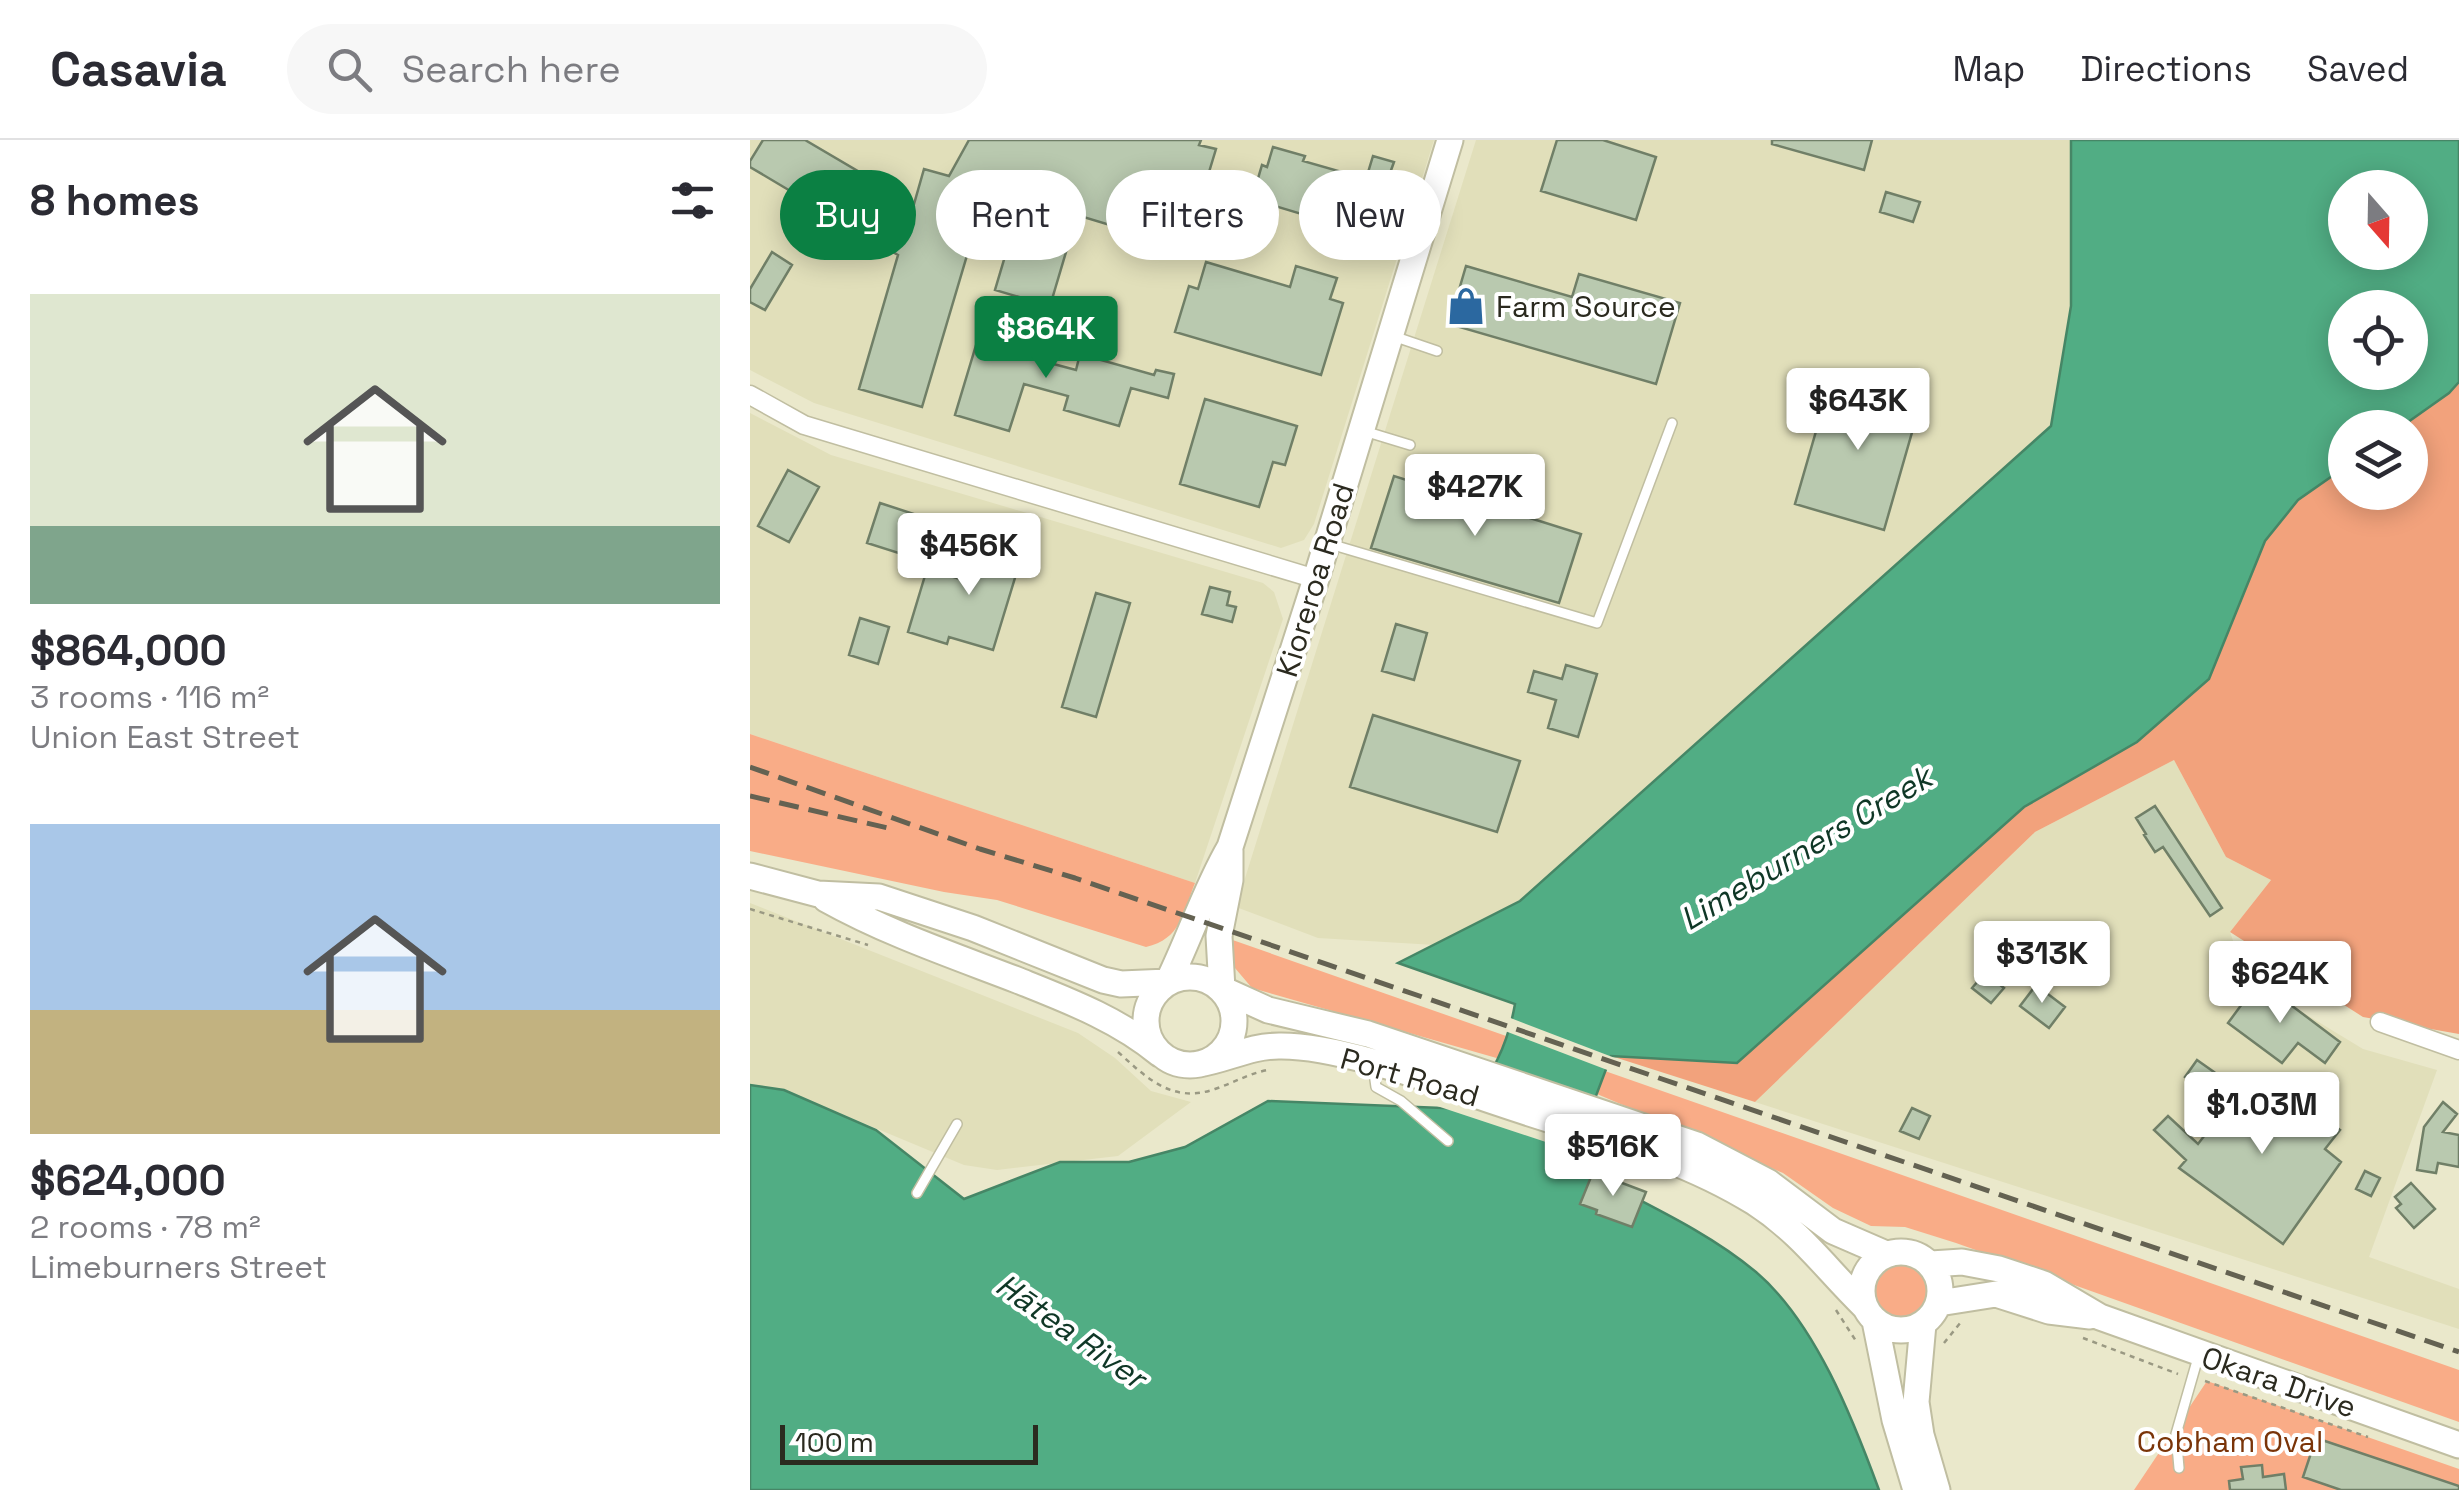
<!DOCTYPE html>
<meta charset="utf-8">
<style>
body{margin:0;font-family:"Space Grotesk",sans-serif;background:#f7f7f7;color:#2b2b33;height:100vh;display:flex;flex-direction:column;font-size:38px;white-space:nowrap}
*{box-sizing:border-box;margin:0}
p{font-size:32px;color:#7c7c81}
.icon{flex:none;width:55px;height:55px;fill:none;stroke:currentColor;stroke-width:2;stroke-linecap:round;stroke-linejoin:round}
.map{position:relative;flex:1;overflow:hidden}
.drawer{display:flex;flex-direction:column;background:#fff;width:750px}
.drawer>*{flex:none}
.banner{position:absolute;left:30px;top:30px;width:950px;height:90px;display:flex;gap:20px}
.needle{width:65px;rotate:160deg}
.fabs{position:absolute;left:1578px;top:30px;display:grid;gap:20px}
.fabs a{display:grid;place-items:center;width:100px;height:100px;border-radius:50%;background:#fff;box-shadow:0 5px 25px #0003;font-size:50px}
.scale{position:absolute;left:30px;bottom:25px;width:258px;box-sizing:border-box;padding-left:10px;border:5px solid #2b2a1f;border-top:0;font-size:28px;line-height:35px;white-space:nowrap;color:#2b2a1f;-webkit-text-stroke:8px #fff;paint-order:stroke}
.price{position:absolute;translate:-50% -85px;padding:0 22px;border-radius:10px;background:#fff;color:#222;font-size:32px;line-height:65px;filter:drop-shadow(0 2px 5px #0008)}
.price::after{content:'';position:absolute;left:50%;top:60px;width:30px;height:22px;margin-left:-15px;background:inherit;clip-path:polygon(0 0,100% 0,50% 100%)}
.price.current{background:#0b8043;color:#fff}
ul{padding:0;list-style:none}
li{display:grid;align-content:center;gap:20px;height:530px;padding:0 30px}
li span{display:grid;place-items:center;height:310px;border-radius:0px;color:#555}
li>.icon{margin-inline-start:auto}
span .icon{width:180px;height:180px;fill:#fffc;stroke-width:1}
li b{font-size:42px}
h2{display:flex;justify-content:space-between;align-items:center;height:120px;padding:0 30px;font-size:42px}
.chip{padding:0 35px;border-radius:45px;background:#fff;box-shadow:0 5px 25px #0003;font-size:35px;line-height:90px}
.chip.current{background:#0b8043;color:#fff}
header{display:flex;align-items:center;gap:60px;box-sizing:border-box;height:140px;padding:0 50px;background:#fff;border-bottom:2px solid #e1e1e2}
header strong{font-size:48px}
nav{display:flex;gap:55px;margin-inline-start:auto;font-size:35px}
.search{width:700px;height:90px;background:#f7f7f7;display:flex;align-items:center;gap:25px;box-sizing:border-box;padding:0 35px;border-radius:55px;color:#7c7c81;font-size:38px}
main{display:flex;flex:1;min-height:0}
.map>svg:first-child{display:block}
.built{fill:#e1dfba}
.green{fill:#f9ac87}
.forest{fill:#f2a27c}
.water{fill:#51ad84;stroke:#468666;stroke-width:2.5;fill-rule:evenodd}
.pier{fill:#eae8cb}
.building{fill:#b9c9af;stroke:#707f67;stroke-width:2.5}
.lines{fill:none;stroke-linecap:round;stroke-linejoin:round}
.lane-casing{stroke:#c0bea1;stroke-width:12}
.street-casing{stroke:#c0bea1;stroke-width:21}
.secondary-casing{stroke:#c0bea1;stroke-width:29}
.path{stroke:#9a9983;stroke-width:2.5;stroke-dasharray:5 5;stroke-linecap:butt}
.lane{stroke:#fff;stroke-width:9}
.street{stroke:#fff;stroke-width:18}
.secondary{stroke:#fff;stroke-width:25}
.rail{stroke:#646252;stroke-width:5;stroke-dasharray:20 10;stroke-linecap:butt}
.labels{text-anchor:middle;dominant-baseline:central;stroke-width:8;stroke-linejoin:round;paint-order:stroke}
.poi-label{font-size:30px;fill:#2b2a1f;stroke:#fff;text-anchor:start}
.street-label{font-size:30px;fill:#2b2a1f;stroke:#fff}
.park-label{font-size:30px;fill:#7a3408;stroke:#fff}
.water-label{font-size:32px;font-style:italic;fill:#0f3726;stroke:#fff}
</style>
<header>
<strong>Casavia</strong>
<div class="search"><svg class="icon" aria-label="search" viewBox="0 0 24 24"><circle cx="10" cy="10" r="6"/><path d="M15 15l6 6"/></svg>Search here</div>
<nav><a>Map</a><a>Directions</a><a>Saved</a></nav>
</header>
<main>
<section class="drawer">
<h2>8 homes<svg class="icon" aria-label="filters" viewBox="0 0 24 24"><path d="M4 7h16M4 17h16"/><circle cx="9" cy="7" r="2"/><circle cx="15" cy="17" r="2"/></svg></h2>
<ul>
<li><span style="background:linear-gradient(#dfe7d0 75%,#7fa58c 0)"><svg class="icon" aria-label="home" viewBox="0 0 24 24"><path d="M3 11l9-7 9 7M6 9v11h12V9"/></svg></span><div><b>$864,000</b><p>3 rooms · 116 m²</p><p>Union East Street</p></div></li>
<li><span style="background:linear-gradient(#a9c7e8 60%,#c2b280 0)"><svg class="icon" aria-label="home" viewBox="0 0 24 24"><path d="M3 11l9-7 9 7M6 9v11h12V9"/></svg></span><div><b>$624,000</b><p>2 rooms · 78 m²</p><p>Limeburners Street</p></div></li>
</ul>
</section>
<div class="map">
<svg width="1709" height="1350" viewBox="0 0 1709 1350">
<rect width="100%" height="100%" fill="#eae8cb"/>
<path class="built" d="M0,0H684L564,384L554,400L531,408L64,263L0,230Z
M726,0H1321V166L1301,286L770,761L685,805L568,798L486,767Z
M0,273L81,315L513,443L524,452L533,479L445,743L0,594Z
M1424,620L1476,717L1521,740L1480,792L1496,838L1613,909L1687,930L1619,1117L1709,1149V1189L1005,962L1285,692Z
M0,763L328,893L365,918L401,951L441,962L368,1016L247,1030L214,1025L34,950L0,945Z"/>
<path class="green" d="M0,594L445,743C433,773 431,799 396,807L247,760L194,752L0,711Z
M474,797L759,897L750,919L502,848L479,821Z
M855,931L1709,1230V1282L1206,1103L1155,1087L1121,1086L1083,1068L1033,1033L847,954Z
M1123 1152a28 28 0 1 1 56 0a28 28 0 1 1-56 0Z
M1457,1241L1709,1329V1350H1384Z"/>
<path class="forest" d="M1709,242V894L1613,877L1480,792L1521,740L1476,717L1424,620L1285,692L1005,962L861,916L987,922L1274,667L1387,602L1459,539L1515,401L1548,360L1595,327V352H1660V288L1651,287L1699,253Z"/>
<path class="water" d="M1321,0H1709V242L1699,253L1651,287L1595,288V327L1548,360L1515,401L1459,539L1387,602L1274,667L987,923L861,916L827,1006L834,1031C891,1062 956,1090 1006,1132C1065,1182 1103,1279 1129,1350H0V945L34,950L126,990L214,1059L310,1022H379L435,1007L518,961L717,969C742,932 757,909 765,864L648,823L770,761L1301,286L1321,166ZM1595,48H1660V112H1595ZM1595,168H1660V232H1595Z"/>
<path class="pier" d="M758,877L865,918L860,931L755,891Z
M742,922L851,958L832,1007L835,1015L675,962L714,964Z"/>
<path class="building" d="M13,0H55L164,64L174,29L199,36L219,0H451L449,5L466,9L436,108L327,75L300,166L245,150L272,59L237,48L172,267L109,249L148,115L0,27V21Z
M807,0H853L906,17L886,80L791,51Z
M1022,0H1122L1114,30L1022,4Z
M523,7L555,16L553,21L616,39L623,16L644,22L618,94L502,59L512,25L517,27Z
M1136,52L1170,62L1163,82L1130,72Z
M22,112L42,125L15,170L0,162V149Z
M456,122L540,147L546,126L587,138L580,159L593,163L571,235L425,192L439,146L448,149Z
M716,126L822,157L829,134L930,163L906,244L699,184Z
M233,182L287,198L281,218L326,230L330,214L404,235L406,230L424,234L418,258L381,248L369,286L314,270L318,256L274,244L259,291L205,275Z
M1082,236L1171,261L1134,390L1045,364Z
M455,259L547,286L535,325L523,322L509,367L430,344Z
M38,330L69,347L39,402L8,386Z
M669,332L689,338L686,349L711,357L714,349L731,355L729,362L831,394L809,463L621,408L644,336L666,343Z
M130,363L173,377L161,417L117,403Z
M234,394L275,405L243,510L199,497L197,504L158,492L177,429L220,442Z
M460,447L480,452L477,465L486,467L482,482L452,474Z
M346,453L380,463L346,577L312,567Z
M110,478L139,487L128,524L99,515Z
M646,484L677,493L664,540L632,531Z
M816,525L847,534L828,597L798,588L806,560L778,552L784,531L812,539Z
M623,575L770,621L747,692L600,647Z
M1405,666L1472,768L1460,776L1413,707L1405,712L1394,695L1396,694L1386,678Z
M1235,833L1254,848L1241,863L1222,848Z
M1509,841L1590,902L1575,923L1548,903L1532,923L1478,883Z
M1286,845L1315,867L1299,888L1270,866Z
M1447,920L1464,932L1451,948L1435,937Z
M1524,939L1590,990L1575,1009L1591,1022L1533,1104L1429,1028L1436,1020L1404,990L1418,976L1448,1004L1492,947L1508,960Z
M1693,962L1707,974L1693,992L1709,995V1027L1688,1023L1686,1033L1667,1030L1674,987Z
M1162,968L1180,976L1169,999L1150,991Z
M1615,1031L1630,1038L1621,1056L1606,1049Z
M843,1032L896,1052L882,1087L846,1074L847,1070L830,1064Z
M1661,1043L1685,1069L1664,1088L1646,1068L1651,1064L1645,1057Z
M1566,1298L1709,1346V1350H1591L1553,1337Z
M1512,1325L1513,1337L1534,1334L1536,1350H1480L1479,1341L1493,1339L1491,1327Z"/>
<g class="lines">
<g class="lane-casing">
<path id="lane" d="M643,196L687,211
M614,291L660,305
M580,404L847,483L922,283
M623,926L626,947L651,961L698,1001
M167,1053L207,984
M1429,1328L1426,1294L1449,1214"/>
</g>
<g class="street-casing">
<path id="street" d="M0,255L54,285L566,439
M1630,882L1709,910"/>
</g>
<g class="secondary-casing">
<path id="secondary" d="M480,711V740L469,796L472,849L518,870L618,894L947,1005L1018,1042L1083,1091L1136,1114
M0,736L68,754L129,757L223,788L353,840L371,844L418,842C440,797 455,750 480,707L566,439L700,0
M76,759C137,793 202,815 267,840C317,860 368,879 410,914
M396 881a44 44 0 1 1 88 0a44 44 0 1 1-88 0Z
M448,924C476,920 499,906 529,906C590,905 689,943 749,963C834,992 927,1014 1004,1062C1052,1093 1075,1128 1114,1166
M1112 1151a39 39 0 1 1 78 0a39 39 0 1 1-78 0Z
M1181,1124L1212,1122L1249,1129L1294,1144L1350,1177L1709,1305
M1189,1163L1246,1154L1299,1171L1340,1176
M1125,1181L1145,1280L1166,1350
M1173,1184L1166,1262L1171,1295L1187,1350"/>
</g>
<path class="path" d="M0,769L118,805
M368,912C397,938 422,964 465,949C483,943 498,934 517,930
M1086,1170L1106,1201
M1333,1198L1428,1234
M1194,1203L1211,1182
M1455,1241L1618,1297"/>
<use href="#lane" class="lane"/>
<use href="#street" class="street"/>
<use href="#secondary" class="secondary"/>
<path class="rail" d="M0,627L230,709L325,738L1709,1212
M0,656L138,688"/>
</g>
<defs>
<g id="shop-bare" transform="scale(3)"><path d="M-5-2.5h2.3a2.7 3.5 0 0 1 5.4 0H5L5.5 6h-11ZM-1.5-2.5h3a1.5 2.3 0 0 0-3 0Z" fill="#2b68a0" stroke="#fff" stroke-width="2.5" paint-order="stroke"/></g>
</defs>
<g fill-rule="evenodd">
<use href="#shop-bare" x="716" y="166"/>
</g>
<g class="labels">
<g class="poi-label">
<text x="746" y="166">Farm Source</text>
</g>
<g class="street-label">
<text transform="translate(565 440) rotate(-73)">Kioreroa Road</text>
<text transform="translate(660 937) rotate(16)">Port Road</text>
<text transform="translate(1529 1242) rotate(19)">Okara Drive</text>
</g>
<g class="park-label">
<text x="1480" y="1301">Cobham Oval</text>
</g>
<g class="water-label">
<text transform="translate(1056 708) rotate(-31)">Limeburners Creek</text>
<text transform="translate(321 1191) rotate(35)">Hātea River</text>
</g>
</g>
</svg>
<div class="fabs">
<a><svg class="needle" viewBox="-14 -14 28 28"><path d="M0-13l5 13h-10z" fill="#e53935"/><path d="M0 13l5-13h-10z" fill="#7c7c81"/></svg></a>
<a><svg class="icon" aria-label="locate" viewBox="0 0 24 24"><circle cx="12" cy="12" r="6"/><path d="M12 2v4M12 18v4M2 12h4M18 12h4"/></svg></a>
<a><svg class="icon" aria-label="layers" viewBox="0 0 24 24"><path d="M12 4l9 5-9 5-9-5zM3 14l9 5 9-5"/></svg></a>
</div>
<div class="scale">100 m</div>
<b class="price current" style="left:296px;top:241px">$864K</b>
<b class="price" style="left:1108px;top:313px">$643K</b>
<b class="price" style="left:725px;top:399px">$427K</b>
<b class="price" style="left:219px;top:458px">$456K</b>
<b class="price" style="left:1292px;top:866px">$313K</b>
<b class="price" style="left:1530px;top:886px">$624K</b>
<b class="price" style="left:1512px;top:1017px">$1.03M</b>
<b class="price" style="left:863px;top:1059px">$516K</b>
<div class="banner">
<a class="chip current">Buy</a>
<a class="chip">Rent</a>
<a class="chip">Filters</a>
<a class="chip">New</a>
</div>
</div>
</main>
